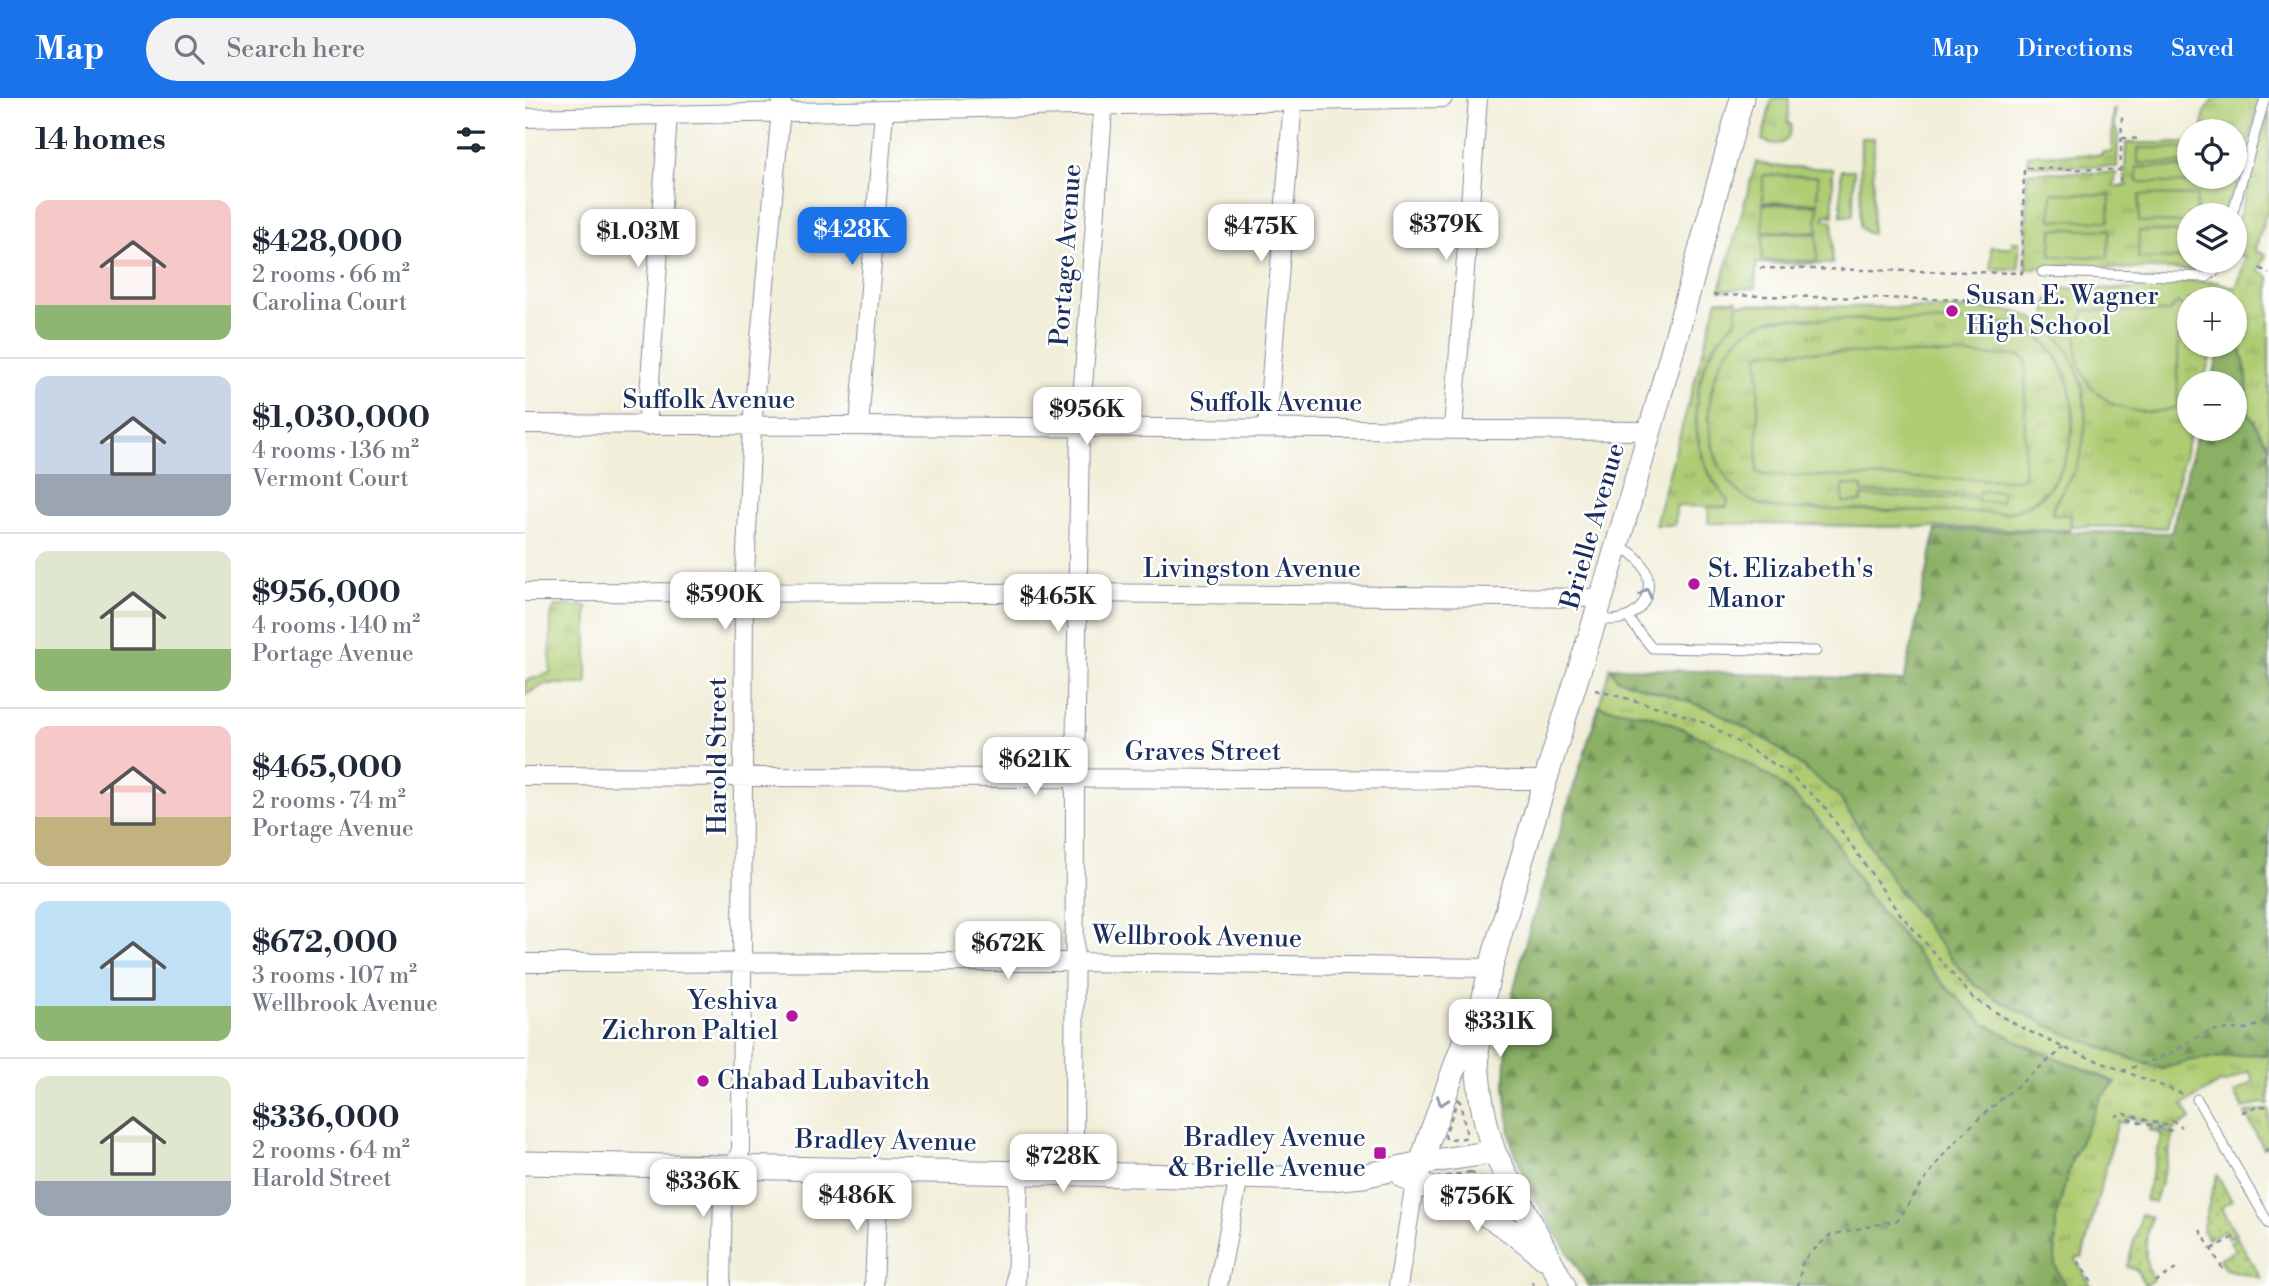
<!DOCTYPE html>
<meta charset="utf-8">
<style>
body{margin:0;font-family:"Libre Bodoni",serif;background:#f2f2f3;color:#1f2937;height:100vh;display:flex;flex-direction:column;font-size:26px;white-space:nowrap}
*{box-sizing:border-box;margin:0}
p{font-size:23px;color:#747a83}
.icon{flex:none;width:38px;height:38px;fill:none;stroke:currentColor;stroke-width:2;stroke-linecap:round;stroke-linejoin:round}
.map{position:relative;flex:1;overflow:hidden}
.panel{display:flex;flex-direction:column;background:#fff;width:525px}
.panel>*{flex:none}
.tools{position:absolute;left:1652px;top:21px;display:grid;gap:14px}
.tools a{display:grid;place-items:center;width:70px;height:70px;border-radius:50%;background:#fff;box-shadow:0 2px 5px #0004;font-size:35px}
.price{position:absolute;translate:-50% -60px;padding:0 16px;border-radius:14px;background:#fff;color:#222;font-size:23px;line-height:46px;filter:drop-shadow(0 2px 4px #0008)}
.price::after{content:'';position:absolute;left:50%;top:42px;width:21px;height:16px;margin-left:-10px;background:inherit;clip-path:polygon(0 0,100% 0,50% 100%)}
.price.on{background:#1a73e8;color:#fff}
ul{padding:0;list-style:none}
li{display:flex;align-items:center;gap:21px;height:175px;padding:0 35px}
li+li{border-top:2px solid #e0e1e3}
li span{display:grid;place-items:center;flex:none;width:196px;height:140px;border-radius:14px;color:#555}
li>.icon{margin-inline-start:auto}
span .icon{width:84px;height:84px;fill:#fffc;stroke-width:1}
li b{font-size:30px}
h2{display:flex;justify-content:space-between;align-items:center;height:84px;padding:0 35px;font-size:30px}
header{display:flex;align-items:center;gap:42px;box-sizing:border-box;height:98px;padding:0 35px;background:#1a73e8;color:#fff}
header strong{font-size:33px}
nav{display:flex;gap:38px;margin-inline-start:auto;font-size:24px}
.search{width:490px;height:63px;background:#f2f2f3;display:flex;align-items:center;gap:18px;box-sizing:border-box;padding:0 24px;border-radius:38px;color:#747a83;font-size:26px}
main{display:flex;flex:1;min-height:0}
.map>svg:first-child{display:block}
.grass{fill:url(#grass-tufts);stroke:#657e68;stroke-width:2}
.forest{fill:url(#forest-firs);stroke:#537062;stroke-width:2}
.garden{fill:url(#garden-dots);stroke:#657e68;stroke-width:2}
.pitch{fill:#afcc73;stroke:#657e68;stroke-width:2;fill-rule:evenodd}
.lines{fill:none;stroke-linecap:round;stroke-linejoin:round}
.service-casing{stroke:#868e9c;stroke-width:11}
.minor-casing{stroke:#868e9c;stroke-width:20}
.tertiary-casing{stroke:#868e9c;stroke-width:25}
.path{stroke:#868e9c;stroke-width:2.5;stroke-dasharray:5 5;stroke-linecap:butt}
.service{stroke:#fff;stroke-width:9}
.minor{stroke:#fff;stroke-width:18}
.tertiary{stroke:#fff;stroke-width:23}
.oneway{stroke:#8d97ae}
.poi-dot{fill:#b5179e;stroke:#fff;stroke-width:2.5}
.labels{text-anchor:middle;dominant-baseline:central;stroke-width:5;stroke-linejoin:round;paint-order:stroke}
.street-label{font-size:26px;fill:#1b2f5e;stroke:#fff}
.poi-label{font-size:26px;fill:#1b2f5e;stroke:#fff;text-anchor:start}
</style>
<header>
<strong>Map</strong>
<div class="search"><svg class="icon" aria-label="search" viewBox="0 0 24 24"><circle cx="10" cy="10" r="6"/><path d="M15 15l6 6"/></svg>Search here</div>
<nav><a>Map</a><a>Directions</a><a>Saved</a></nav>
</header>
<main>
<section class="panel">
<h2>14 homes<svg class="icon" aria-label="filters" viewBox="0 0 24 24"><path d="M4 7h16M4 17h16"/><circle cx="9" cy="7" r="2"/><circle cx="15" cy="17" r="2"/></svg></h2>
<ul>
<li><span style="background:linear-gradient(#f6c9c9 75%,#8fb573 0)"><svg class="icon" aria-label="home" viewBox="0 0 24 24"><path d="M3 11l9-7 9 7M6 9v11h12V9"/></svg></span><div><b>$428,000</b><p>2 rooms · 66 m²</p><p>Carolina Court</p></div></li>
<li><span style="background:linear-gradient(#c9d6e8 70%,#9aa5b1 0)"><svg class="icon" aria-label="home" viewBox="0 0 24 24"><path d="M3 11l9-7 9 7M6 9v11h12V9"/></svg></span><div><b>$1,030,000</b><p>4 rooms · 136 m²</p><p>Vermont Court</p></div></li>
<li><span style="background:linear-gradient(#dfe7d0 70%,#8fb573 0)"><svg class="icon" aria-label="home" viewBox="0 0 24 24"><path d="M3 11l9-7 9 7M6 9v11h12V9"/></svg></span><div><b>$956,000</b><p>4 rooms · 140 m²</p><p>Portage Avenue</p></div></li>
<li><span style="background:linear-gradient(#f6c9c9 65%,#c2b280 0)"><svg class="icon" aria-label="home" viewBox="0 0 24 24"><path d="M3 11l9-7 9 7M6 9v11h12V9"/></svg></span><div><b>$465,000</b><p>2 rooms · 74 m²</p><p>Portage Avenue</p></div></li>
<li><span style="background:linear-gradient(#bfe0f5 75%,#8fb573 0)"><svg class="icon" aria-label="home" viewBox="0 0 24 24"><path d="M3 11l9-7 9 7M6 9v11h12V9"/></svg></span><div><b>$672,000</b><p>3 rooms · 107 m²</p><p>Wellbrook Avenue</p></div></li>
<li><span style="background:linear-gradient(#dfe7d0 75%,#9aa5b1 0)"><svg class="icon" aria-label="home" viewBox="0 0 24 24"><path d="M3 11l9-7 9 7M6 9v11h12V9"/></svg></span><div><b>$336,000</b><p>2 rooms · 64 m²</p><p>Harold Street</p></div></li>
</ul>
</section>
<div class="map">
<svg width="1744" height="1188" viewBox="0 0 1744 1188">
<defs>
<pattern id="grass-tufts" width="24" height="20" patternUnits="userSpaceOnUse" patternTransform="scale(1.75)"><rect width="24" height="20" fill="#afcc73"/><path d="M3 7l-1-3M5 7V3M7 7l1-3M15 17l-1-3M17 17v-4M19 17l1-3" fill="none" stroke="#8ea662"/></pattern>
<pattern id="forest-firs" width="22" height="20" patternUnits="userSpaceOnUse" patternTransform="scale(1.75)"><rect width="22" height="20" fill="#8bb065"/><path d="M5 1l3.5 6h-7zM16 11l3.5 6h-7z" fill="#719056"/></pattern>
<pattern id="garden-dots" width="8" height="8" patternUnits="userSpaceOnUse" patternTransform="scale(1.75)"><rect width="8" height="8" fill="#afcc73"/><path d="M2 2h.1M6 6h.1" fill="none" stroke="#8ea662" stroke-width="1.8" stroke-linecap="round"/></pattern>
</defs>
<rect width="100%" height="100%" fill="#fff"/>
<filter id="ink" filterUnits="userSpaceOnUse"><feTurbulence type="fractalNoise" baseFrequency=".0143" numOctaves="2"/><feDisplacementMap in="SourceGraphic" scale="14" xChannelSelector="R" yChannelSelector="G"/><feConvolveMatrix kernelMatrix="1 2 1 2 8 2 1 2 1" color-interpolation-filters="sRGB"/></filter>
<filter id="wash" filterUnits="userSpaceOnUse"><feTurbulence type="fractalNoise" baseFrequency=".00686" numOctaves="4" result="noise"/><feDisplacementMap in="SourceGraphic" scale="28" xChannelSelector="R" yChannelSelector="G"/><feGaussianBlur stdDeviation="1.57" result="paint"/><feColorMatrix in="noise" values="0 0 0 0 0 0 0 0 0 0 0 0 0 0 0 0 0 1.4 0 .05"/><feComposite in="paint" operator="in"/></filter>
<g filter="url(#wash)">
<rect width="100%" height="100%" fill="#f1eed9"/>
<path class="grass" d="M1247,0H1264L1263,26H1266C1265,46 1254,50 1237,42Z
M1693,0H1733L1735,2L1704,117H1664V163H1691L1688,170L1684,172L1510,169V171H1501L1502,74L1592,75L1588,88H1603L1600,80L1601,45H1664V79H1710V33H1678C1678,19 1678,7 1693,0Z
M1588,11H1590L1589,26L1593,37L1592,69L1503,67V56L1577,57V54H1587Z
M1744,13V116L1741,115L1730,153L1741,157L1734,172L1744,179V348L1723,314L1722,278L1710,224V201H1664V247H1696L1694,254L1685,260L1678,285H1664V331H1666L1641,430L1546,428V417L1527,416C1528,401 1543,388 1549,373C1570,325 1562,261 1521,227L1522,203L1535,190L1611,191L1612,182L1693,184L1711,190L1721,159L1710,155V133Z
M1336,40H1349L1347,135H1342L1335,129Z
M1231,64L1247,68L1308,71V118L1300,117L1299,122L1308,123L1307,166L1231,165V190L1195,192Z
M1316,72H1329L1328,118H1316Z
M1487,144H1494V171H1466V149H1487Z
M1192,202H1212L1211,223C1161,264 1157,356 1203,402V409L1151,408L1150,427H1130Z
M1260,220L1476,225C1574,235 1571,409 1471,415L1256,411C1241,409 1228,406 1216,397C1171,361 1175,261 1224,230C1235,223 1247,221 1260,220Z
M30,508H62V586H20L0,597V583L25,575L26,517Z
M1085,569L1092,581L1186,611L1244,643L1313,697L1373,791L1415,846L1445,882L1471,901L1524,928L1593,956L1637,971L1666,962L1732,956L1744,958V1007L1736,1005L1718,1011L1709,995L1729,983L1724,973L1701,985L1696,984L1658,1007L1666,1021L1648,1032L1603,1019L1600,1025L1593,1024L1557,1160H1552L1551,1163L1566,1188H1540L1530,1167L1531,1119L1546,1064L1576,999L1591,984L1502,948L1460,926L1417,885L1345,800L1308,739L1284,712L1127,618L1074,608Z
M1735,1012H1744V1047L1739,1050L1720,1016Z"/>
<path class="forest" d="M1710,224L1722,278L1723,314L1744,348V958L1731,956L1666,962L1637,971L1593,956L1524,928L1471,901L1444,882L1415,846L1373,791L1313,697L1244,643L1186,611L1092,581L1085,569L1379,583L1411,432L1646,435L1673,331H1710V285H1686L1696,247H1710Z
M1074,608L1127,618L1156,630L1198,650L1250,682L1284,712L1308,739L1345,801L1417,885L1460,926L1502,948L1591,985L1576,999L1546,1064L1531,1119L1530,1167L1540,1188H1064L1022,1121L1003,1087L986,1044L980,988L981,960L985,906L1003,836Z"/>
<path class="garden" d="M1625,1029L1649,1036L1630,1105L1620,1102L1637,1036L1624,1032Z
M1692,1077L1707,1103L1696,1110L1711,1136L1703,1140L1698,1132L1683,1141L1677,1132Z
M1616,1116L1626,1119C1620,1141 1617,1161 1628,1182L1620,1187L1611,1171L1602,1169Z
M1712,1139L1736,1180L1700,1171L1694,1161L1710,1152L1705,1144Z"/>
<path class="pitch" d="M1613,50L1664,51V66L1613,65Z
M1612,69L1664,70V79H1674V86L1612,84Z
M1238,77L1293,78V105L1238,104Z
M1527,95L1585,97L1584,123L1526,122Z
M1614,97L1672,98L1671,117H1664V125L1614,124Z
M1238,106L1293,107L1292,134L1238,133Z
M1527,131L1584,132L1583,159L1526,158Z
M1614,133L1664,134V161L1613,160Z
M1238,135L1292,136V163L1237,162Z
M1653,204L1663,214L1654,223L1652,309C1588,331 1530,277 1560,212L1644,214Z
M1212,206L1476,212C1550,217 1574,303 1553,365C1547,380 1527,404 1527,416L1546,417L1545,432L1183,425L1184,409H1202L1203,402C1158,355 1161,265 1211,223ZM1260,220L1482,225C1572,239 1569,405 1478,415L1256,411C1157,405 1162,224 1260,220Z
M1239,253L1497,258V261H1501L1499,379H1495L1494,382L1236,377V375L1232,374L1234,256H1239Z
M1318,387L1337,388V394L1454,397L1455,393H1477L1476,404H1454V401L1337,398L1336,404H1318Z"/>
</g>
<g filter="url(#ink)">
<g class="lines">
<g class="service-casing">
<path id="service" d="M1707,117L1740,0
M1517,174L1682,179L1691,172L1694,163
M1102,519L1127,550L1291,553
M1072,520C1125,534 1145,468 1093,448
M1672,1001L1744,1126"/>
</g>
<g class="minor-casing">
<path id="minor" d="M0,20L918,0
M0,326L1124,333
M122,328L143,17
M334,328L359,13
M742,331L768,3
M928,331L953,0
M0,494L553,495L1077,500
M0,678L1019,682
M0,865L550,864L966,870
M549,1075L550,680L555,330L579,0
M196,1188L198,1092L216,1052L219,496L227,329L257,0
M349,1188L354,1072
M491,1188L494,1074
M693,1188L714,1079
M873,1188L890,1084"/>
</g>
<g class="tertiary-casing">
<path id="tertiary" d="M0,1065L806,1081L838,1078L896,1065L969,1054
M879,1079C930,1100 977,1120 1018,1159
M890,1084L905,1038L947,922
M1039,1188L969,1054C955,1009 947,961 956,914C963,872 977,832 988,792C1014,700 1043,609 1071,518C1123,347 1169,173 1217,0"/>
</g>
<path class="path" d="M1597,40L1615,41
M1595,84L1597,17
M1235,170L1497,175L1499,70L1596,72
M1735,170L1744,176
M1188,197L1507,203
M1070,592L1145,612L1185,627L1262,674L1299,708L1371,811L1448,900L1493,928L1539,950L1661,997
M1597,973C1614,967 1632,962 1648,954C1663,946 1676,934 1693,932C1714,930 1726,935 1744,919
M933,1001L935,1004L942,1038L939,1040L921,1041L920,1037Z
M1717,1014L1736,1008L1744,1009
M1590,1019L1597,1015L1639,1027L1648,1023L1656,1029
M1603,1021L1651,1034
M1740,1054L1744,1051
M945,1074L956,1080L972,1110L938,1091L908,1081Z
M1675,1132L1699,1173
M1687,1151L1713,1137
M1553,1163L1569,1188
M1007,1184L1009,1188
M1630,1184L1651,1171
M1273,1188L1278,1162L1305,1137L1373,1122C1391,1095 1409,1066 1431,1043C1464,1009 1502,980 1539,950"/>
<use href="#service" class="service"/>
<use href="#minor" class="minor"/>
<use href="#tertiary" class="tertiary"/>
</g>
<defs><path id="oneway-chevron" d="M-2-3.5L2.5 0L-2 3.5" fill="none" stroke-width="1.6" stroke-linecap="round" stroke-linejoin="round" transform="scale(1.75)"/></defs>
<g class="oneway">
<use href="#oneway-chevron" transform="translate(1121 495) rotate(-74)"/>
<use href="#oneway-chevron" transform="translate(917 1003) rotate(110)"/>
</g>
</g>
<g class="poi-dot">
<circle cx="1427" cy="213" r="7"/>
<circle cx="1169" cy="486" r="7"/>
<circle cx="267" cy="918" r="7"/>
<circle cx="178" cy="983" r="7"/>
<rect x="848" y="1048" width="14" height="14" rx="3.5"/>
</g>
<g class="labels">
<g class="street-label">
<text transform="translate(541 157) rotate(-86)">Portage Avenue</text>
<text x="184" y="302">Suffolk Avenue</text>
<text x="751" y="305">Suffolk Avenue</text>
<text transform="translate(1068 428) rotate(-74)">Brielle Avenue</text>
<text x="727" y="471">Livingston Avenue</text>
<text x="678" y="654">Graves Street</text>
<text transform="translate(193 658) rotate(-90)">Harold Street</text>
<text transform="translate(672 839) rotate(1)">Wellbrook Avenue</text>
<text transform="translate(361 1043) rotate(1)">Bradley Avenue</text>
</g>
<g class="poi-label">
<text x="1441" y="198">Susan E. Wagner<tspan x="1441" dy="30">High School</tspan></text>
<text x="1183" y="471">St. Elizabeth's<tspan x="1183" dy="30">Manor</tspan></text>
<text x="253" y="903" text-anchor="end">Yeshiva<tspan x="253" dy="30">Zichron Paltiel</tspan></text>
<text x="192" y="983">Chabad Lubavitch</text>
<text x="841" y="1040" text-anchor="end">Bradley Avenue<tspan x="841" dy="30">&amp; Brielle Avenue</tspan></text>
</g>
</g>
</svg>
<div class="tools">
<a><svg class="icon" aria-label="locate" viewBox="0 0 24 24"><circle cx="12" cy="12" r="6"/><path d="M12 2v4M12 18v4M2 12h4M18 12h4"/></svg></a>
<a><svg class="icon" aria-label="layers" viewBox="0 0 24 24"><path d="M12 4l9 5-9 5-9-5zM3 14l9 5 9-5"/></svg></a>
<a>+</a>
<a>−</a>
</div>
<b class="price" style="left:921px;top:164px">$379K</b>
<b class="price" style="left:736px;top:166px">$475K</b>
<b class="price on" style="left:327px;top:169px">$428K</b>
<b class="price" style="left:113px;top:171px">$1.03M</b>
<b class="price" style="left:562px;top:349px">$956K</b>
<b class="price" style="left:200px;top:534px">$590K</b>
<b class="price" style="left:533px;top:536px">$465K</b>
<b class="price" style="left:510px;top:699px">$621K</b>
<b class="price" style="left:483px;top:883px">$672K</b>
<b class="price" style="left:975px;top:961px">$331K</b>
<b class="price" style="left:538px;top:1096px">$728K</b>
<b class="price" style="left:178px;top:1121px">$336K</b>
<b class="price" style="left:332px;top:1135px">$486K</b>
<b class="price" style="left:952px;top:1136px">$756K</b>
</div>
</main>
